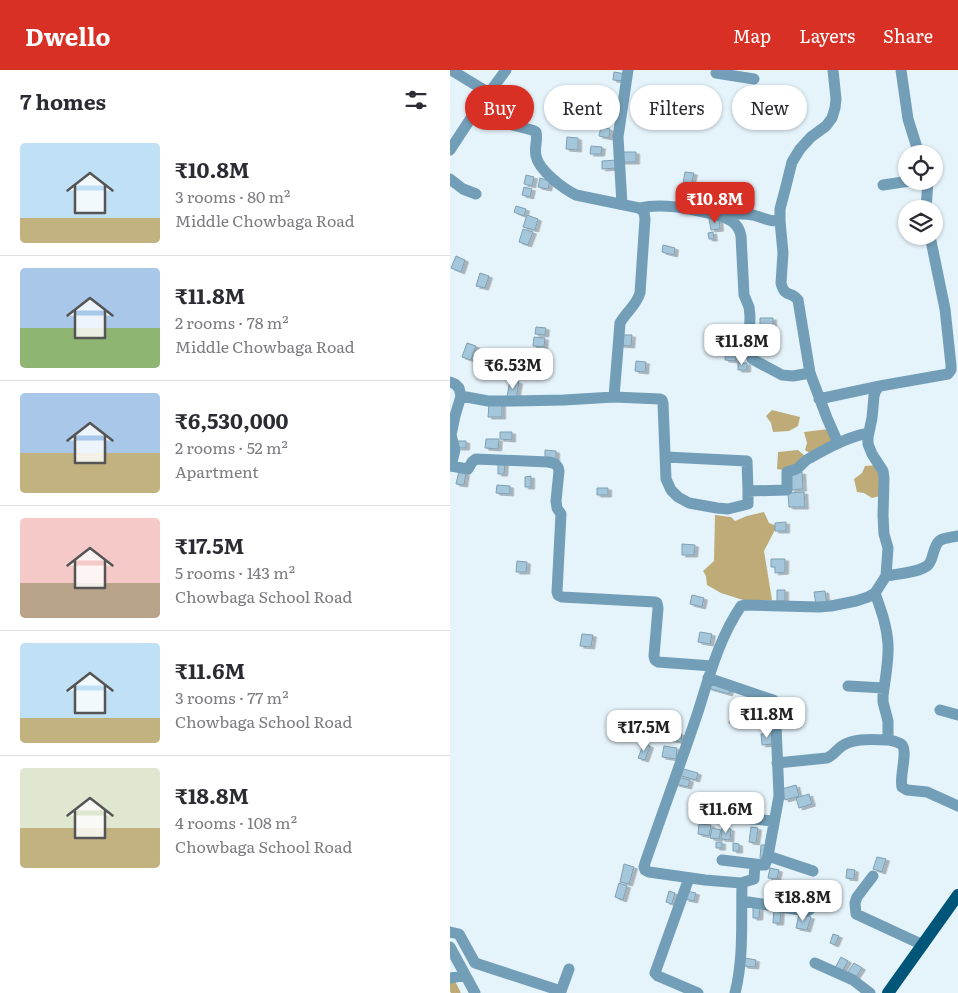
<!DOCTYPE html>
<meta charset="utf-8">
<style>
body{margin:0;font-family:Literata,serif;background:#f7f7f7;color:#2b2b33;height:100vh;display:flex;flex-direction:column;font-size:19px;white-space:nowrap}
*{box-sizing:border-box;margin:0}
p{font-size:16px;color:#7c7c81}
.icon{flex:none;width:28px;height:28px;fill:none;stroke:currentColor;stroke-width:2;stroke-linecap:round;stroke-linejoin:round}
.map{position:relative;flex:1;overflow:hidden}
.side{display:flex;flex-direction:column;background:#fff;width:450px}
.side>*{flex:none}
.banner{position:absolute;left:15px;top:15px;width:418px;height:45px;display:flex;gap:10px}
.controls{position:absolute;left:448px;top:75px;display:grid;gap:10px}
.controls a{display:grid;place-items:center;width:45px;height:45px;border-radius:50%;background:#fff;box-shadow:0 1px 4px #0004;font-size:25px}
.price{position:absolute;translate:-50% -42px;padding:0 11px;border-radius:10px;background:#fff;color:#222;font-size:16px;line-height:32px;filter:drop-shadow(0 1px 2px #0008)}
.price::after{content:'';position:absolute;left:50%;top:30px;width:15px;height:11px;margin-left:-8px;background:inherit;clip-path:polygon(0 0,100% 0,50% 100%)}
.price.active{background:#d93025;color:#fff}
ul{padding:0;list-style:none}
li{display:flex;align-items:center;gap:15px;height:125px;padding:0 20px}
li+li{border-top:1px solid #e1e1e2}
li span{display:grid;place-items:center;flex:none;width:140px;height:100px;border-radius:5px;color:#555}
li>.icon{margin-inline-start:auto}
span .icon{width:60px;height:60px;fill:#fffc;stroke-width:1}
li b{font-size:21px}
h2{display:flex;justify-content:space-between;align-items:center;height:60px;padding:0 20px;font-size:21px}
.chip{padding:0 18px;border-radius:22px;background:#fff;box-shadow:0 1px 4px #0004;font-size:18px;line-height:45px}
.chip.active{background:#d93025;color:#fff}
header{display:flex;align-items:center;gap:30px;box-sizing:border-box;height:70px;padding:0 25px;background:#d93025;color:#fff}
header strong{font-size:24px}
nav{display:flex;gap:28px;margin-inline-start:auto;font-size:18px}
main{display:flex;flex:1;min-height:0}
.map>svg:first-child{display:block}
.water{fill:#beab77}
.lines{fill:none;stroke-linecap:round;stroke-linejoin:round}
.canal{stroke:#beab77;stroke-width:9}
.building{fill:#a5c7db;stroke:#7f9fb2;filter:url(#shadow)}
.minor{stroke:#739eb7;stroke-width:11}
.major{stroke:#005679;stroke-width:12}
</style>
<header>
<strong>Dwello</strong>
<nav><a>Map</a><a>Layers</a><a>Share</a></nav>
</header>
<main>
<section class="side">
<h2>7 homes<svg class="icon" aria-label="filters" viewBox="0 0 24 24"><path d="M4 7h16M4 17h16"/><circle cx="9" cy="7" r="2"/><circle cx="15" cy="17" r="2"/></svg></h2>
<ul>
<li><span style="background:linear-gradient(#bfe0f5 75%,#c2b280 0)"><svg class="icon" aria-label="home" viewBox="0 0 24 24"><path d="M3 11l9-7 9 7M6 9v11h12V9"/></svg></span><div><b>₹10.8M</b><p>3 rooms · 80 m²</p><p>Middle Chowbaga Road</p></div></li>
<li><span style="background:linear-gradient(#a9c7e8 60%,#8fb573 0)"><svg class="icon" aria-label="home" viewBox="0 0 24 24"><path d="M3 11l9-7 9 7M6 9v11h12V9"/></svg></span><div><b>₹11.8M</b><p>2 rooms · 78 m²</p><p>Middle Chowbaga Road</p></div></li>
<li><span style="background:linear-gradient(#a9c7e8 60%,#c2b280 0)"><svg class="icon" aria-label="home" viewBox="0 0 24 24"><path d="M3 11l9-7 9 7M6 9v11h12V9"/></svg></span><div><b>₹6,530,000</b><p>2 rooms · 52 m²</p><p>Apartment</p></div></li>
<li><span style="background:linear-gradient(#f6c9c9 65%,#b9a48a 0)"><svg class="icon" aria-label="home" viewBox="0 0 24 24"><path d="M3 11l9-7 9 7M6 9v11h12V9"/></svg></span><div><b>₹17.5M</b><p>5 rooms · 143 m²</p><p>Chowbaga School Road</p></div></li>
<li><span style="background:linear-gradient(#bfe0f5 75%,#c2b280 0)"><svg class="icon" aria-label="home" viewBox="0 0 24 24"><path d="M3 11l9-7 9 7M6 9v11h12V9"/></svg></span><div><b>₹11.6M</b><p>3 rooms · 77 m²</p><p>Chowbaga School Road</p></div></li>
<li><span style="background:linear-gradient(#dfe7d0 60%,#c2b280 0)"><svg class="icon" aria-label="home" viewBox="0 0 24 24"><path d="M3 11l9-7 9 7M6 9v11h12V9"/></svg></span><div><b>₹18.8M</b><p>4 rooms · 108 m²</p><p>Chowbaga School Road</p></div></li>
</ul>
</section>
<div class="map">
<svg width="508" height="923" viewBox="0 0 508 923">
<defs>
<filter id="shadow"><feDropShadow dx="3.5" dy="2" stdDeviation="0" flood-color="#0004"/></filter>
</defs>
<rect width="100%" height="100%" fill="#e5f3fb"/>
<path class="water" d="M322,340L350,347L348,356L339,361L323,362L321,353L316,346Z
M379,359L385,366L376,378L361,384L355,380L357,373L354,362Z
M348,380L355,386L338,401L327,399L328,382Z
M428,395L430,426L422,428L414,423L407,422L404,409L412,403L415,396Z
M314,442L319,453L327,456L314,481L322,530H293L271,523L257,515L256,506L253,501L264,491L265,445L281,447L285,451L297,446Z"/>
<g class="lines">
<path class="canal" d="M0,911L6,923"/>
</g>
<path class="building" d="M164,2L176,4L175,11L163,10Z
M51,26L59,30L56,37L48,34Z
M151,57L160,59L159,68L149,66Z
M117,67L128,68V80L116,79Z
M141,76L152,77L151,84H140Z
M170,82H186V92H170Z
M167,90V98L152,99V91Z
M235,102L244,103L240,120L232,119Z
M76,105L84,107L82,116L74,114Z
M90,108L100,111L98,119L88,117Z
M74,117L82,119L80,127L72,125Z
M66,136L76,139L74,146L64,142Z
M77,145L88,149L85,160L73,157Z
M269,148L270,159L261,160L259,149Z
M73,159L83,162L78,175L69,172Z
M263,162L264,169H259L258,163Z
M213,175L225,178L224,185L212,182Z
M6,186L15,190L11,202L1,198Z
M30,203L39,206L35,218L26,216Z
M310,248H323V258H310Z
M86,257L96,258L95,265L85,264Z
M169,265H182L181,276L168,275Z
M84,267L95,268L94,277L83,276Z
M17,273L26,276L21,290L12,287Z
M276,280H286V291L275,290Z
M186,291L196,292L195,302L185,301Z
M288,293H297V300H288Z
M60,310L69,312L66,329L57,327Z
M39,334H52V347H38Z
M50,362H62V370L50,369Z
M36,369H49L48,379L35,378Z
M8,371H16V378H8Z
M95,380L106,381V390H95Z
M48,392H55L54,404H48Z
M9,401L16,402L14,415L6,414Z
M352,402L353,419L341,420L340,403Z
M81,406V417H75V407Z
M47,415L60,416V424L46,423Z
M147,418H158V425H147Z
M354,422L355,437H339L338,423Z
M336,452V461H325V453Z
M232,474L245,475L244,485H232Z
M321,489H335V502L325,503V497H321Z
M67,491L77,492L76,502H66Z
M327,520H335V531H327Z
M375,521L377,534L366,535L364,522Z
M242,525L254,528L252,537L240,534Z
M250,562L262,564L260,574L248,572Z
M132,564L143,565L141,577L130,576Z
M260,611L281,616L279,624L258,618Z
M281,646L289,648L287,654L279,653Z
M187,652L197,655L195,664L184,662Z
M217,661L232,664L231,672L216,669Z
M322,663L323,674L312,675L311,664Z
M194,673L200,676L195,690L188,688Z
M214,676L227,678L226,689L212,687Z
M230,698L248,703L246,710L228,705Z
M227,707L240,710L238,717L225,714Z
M346,715L349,726L335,730L332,719Z
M359,724L362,734L349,738L346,728Z
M263,731H278L277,739L263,738Z
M294,732L309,733V741L294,740Z
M249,754L261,755L259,766L248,764Z
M301,757L308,758L306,773L299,772Z
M262,758L271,760L269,769L260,768Z
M272,758L281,759L280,770L271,769Z
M266,772H272V778H266Z
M283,773L289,774V781H283Z
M311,775H317L315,789L310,788Z
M427,787L436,789L432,802L423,799Z
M174,794L184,797L179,814L170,812Z
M320,798L329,800L327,809L318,808Z
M397,799L405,800L404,809L396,808Z
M319,812H328L329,823H319Z
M169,813L177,816L173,830L165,827Z
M219,821L225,823L222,834L216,832Z
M237,821L246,823L244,831L235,829Z
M303,835L310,836L309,848H303Z
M324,838L331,839L330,853H323Z
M349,844L361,847L357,860L346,858Z
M383,864L389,866L385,875L380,873Z
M391,887L398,891L392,902L385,898Z
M295,888L306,890L305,897L294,896Z
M404,893L412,898L406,907L398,902Z"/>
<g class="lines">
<path class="minor" d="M1,0L39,23
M267,0L266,3L304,9
M383,0L386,29L385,38L382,48L376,56L361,67L350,79L342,92L335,120L330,139V151L333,183L331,213C335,229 341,220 348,230L360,303L377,348L388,373
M451,0L458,49L469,84
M23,45L82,60L86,62C88,70 84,78 86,86C89,101 114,119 126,125L189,138L194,142L195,149L190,223C186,236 176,242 170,253L164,327
M0,80L23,45L56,0
M0,109L13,119L26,124
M433,115L460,111
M172,134L168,67L178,0
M189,138C216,132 244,140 271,146C282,150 289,155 291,166L294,225L299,237L300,246L299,279L302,289L332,305L343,306L360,303
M476,139L478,111
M271,145C282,144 293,143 303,145C315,148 318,152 330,151
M0,312L5,314L9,318L11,326L5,346L1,365L5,380L1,396
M11,326L38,331H63L114,330L164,327L210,329L212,330L213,333L216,409L221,420L228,427L239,433L267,438L278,439L298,434V421L337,420V402C340,401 345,400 348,398C352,395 355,390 360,388C377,378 400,366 419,363
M369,329L430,316
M216,387L297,391L298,421
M0,396L18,399L22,392L26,389L98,392C104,393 108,394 109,401L106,431L107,438L111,444L107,522L108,525L112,527L205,532L207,533L208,538L204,586L205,590L208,592L262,596
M436,506C447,504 471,502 478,495C481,492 482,488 483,484C488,467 491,469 508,466
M425,523C431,540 437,556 438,574C439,591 435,609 433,626V632L438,651V667L439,670C443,671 448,672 451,674C459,680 449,706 452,717L457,720L477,722L508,736
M258,608L323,630L325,632L329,726L318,786L315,795L305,794L304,809L291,813
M398,616L434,618
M490,640L508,645
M327,693L377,688C384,685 387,679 392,676C405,667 425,670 439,670
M246,744L324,751
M318,786L363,801
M272,790L305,794
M423,806L407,827L405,833L406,844L473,875
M239,808L205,903L208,906L248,923
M292,831L357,841L359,840L362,837
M0,862L9,864L25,893L111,921L119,899
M0,877L25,923
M365,893L403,910L420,923
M0,908L15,905
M285,923C294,888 291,851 292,815L291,813L255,810L199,802L195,800L194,797L195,793C212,744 230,695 247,645C259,608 268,570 291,536L295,535L369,537L381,536L406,531L418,527L425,523L436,506L438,478L434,464L433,446L434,408L433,401L422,384L418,374V367L422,348L424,326L426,320L430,316L498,304L501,300V295L495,239L480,166"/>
<path class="major" d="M438,923L508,825"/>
</g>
</svg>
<div class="controls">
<a><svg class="icon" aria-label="locate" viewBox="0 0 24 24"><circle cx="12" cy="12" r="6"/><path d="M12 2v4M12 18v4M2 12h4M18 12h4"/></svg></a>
<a><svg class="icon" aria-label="layers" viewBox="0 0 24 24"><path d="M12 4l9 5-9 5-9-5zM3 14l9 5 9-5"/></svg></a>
</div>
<b class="price active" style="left:265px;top:154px">₹10.8M</b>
<b class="price" style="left:292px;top:296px">₹11.8M</b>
<b class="price" style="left:63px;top:320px">₹6.53M</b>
<b class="price" style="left:317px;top:669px">₹11.8M</b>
<b class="price" style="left:194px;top:682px">₹17.5M</b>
<b class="price" style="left:276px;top:764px">₹11.6M</b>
<b class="price" style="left:353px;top:852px">₹18.8M</b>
<div class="banner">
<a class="chip active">Buy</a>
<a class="chip">Rent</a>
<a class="chip">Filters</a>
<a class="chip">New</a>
</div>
</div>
</main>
